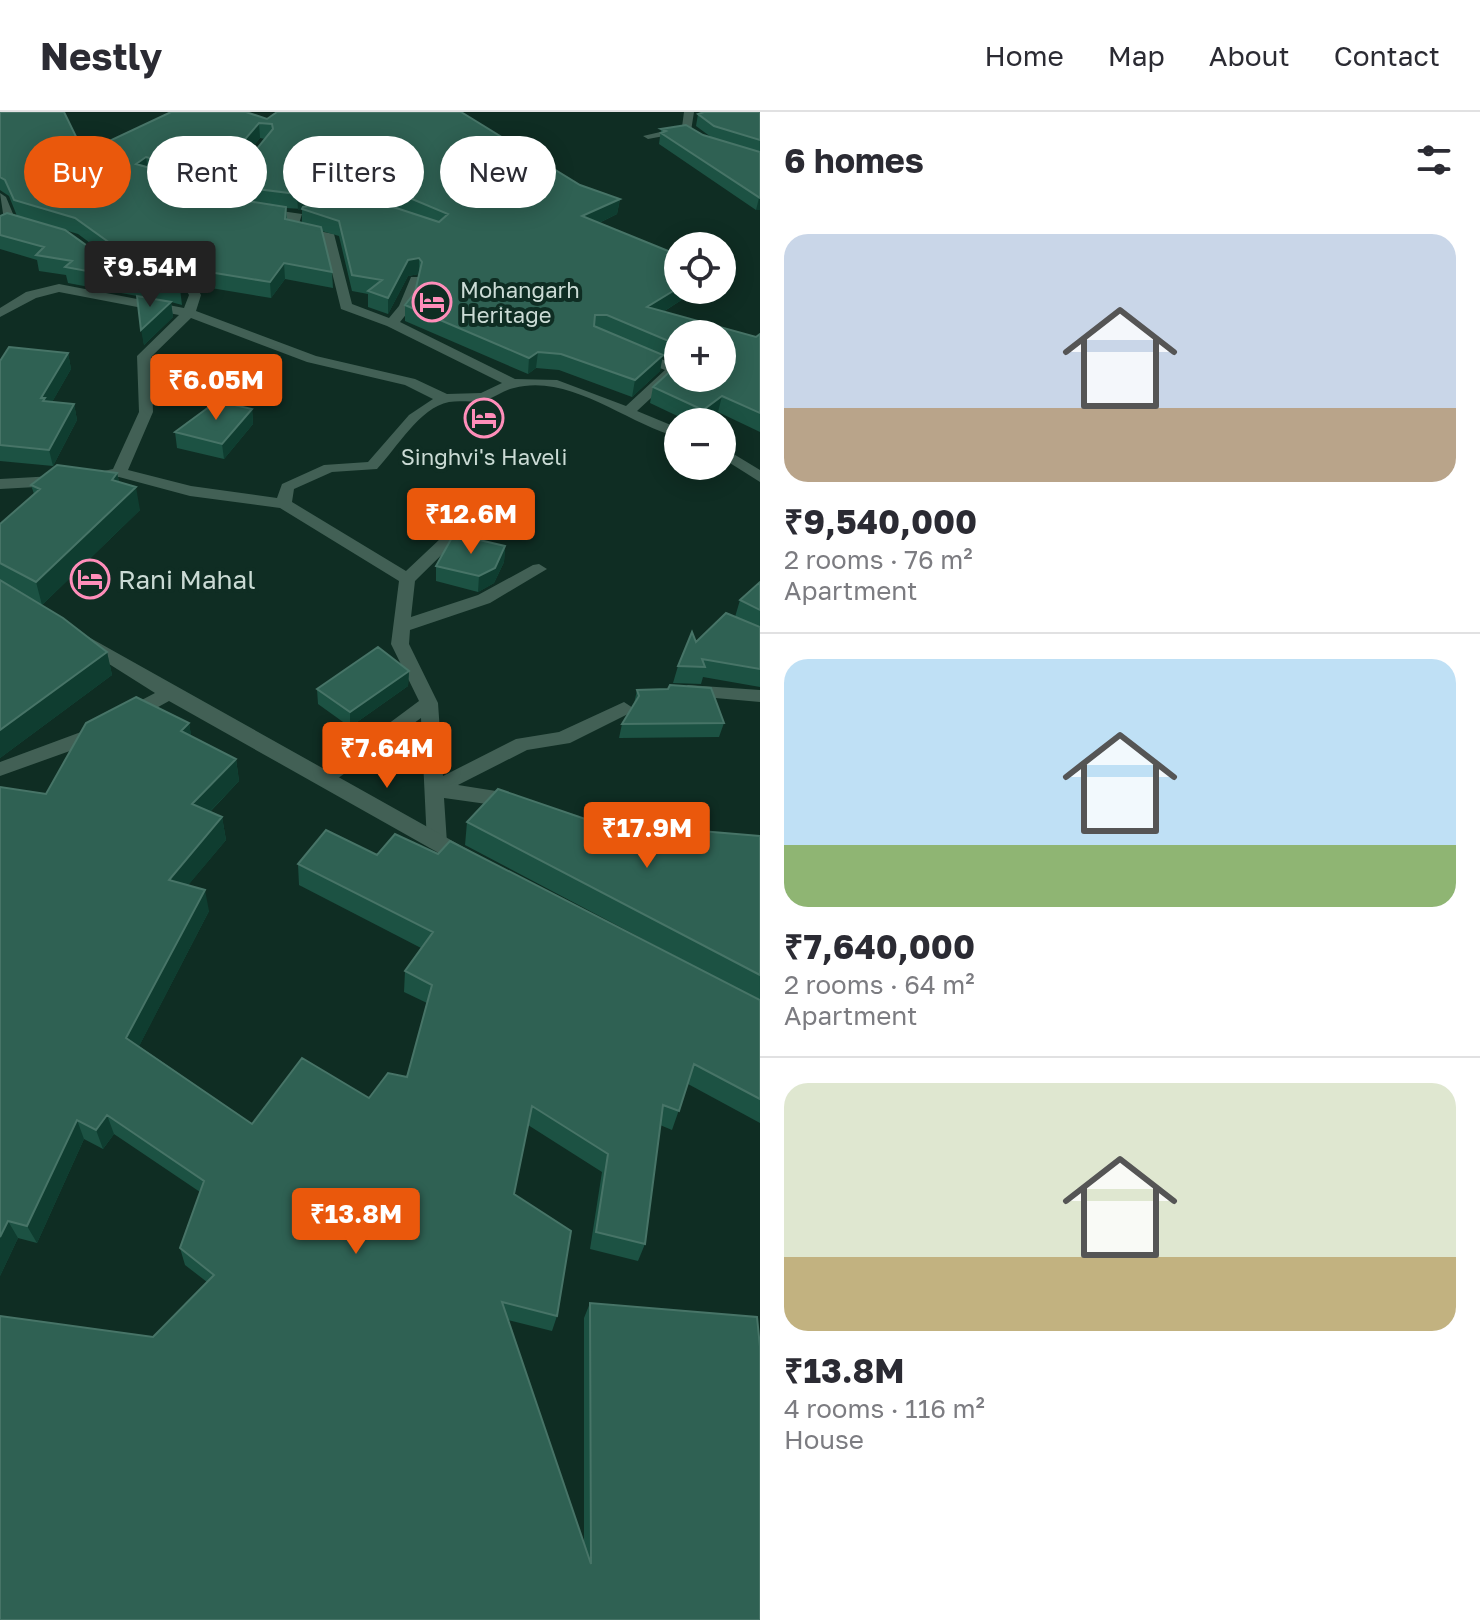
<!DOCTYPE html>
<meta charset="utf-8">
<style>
body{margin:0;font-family:"Golos Text",sans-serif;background:#f7f7f7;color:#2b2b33;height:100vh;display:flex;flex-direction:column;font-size:30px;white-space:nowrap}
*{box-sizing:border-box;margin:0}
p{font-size:26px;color:#7c7c81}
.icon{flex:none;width:44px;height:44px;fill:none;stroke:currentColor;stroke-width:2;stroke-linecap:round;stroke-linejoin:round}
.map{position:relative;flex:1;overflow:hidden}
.details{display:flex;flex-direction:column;background:#fff;width:720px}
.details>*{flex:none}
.hud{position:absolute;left:24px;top:24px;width:616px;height:72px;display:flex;gap:16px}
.tools{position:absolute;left:664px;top:120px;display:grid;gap:16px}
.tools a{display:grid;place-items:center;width:72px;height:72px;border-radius:50%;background:#fff;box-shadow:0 4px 20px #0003;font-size:40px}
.price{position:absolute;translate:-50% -68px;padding:0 18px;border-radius:8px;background:#ea580c;color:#fff;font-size:26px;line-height:52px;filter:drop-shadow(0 2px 4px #0008)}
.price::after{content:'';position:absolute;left:50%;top:48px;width:24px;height:18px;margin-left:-12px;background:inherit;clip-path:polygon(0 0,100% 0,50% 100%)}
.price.on{background:#222;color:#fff}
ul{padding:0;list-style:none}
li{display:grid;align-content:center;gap:16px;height:424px;padding:0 24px}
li+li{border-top:2px solid #e1e1e2}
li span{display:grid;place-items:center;height:248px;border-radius:24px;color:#555}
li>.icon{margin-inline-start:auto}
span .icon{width:144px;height:144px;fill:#fffc;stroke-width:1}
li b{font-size:34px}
h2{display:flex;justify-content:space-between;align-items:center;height:96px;padding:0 24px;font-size:34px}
.chip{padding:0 28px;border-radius:36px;background:#fff;box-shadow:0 4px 20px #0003;font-size:28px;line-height:72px}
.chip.on{background:#ea580c;color:#fff}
header{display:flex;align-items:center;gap:48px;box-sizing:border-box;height:112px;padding:0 40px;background:#fff;border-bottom:2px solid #e1e1e2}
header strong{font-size:38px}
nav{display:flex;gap:44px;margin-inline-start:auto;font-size:28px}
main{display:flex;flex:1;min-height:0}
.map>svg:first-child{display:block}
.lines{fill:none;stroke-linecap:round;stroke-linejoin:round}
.lane{fill:#426055;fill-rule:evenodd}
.street{fill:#426055;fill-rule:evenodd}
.wall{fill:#1c5243;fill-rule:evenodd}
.shaded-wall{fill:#0f3d30}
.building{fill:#2f6153;stroke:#477467;stroke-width:2}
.labels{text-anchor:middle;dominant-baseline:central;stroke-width:8;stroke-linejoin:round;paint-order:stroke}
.far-poi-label{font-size:22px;fill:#cbdbd5;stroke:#0f2d23;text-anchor:start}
.poi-label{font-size:26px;fill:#cbdbd5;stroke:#0f2d23;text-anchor:start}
</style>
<header>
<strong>Nestly</strong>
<nav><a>Home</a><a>Map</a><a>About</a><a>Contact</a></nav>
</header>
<main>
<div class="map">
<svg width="760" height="1508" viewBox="0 0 760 1508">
<rect width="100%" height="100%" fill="#0f2d23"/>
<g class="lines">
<path class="lane" d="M684,0H694L691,19L648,27L643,24L682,15Z
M260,96L302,102L298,115L334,122L352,192L389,206L399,194L411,165H419L412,195L400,210L515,267L557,268L626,294L665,258L632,245V239H642L678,254V261L637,299L678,316V325C627,312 570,261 514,276C504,278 496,285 486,288C474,291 461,288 449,290C419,296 397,336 377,357L332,360L294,377L292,390L406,459L476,393H486V399L415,469L411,505L478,483L533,453L539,452L547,457L490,491L410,518L409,532L438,591L443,664L516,627L559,620L624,590L633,596L630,601L570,631L527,638L458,673L515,682L525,689L515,696L444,686L447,731L444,736H430L427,731L421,606L330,672L323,674L314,667L419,589L391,532L399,469L280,396L190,384L119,365L90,372L0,377V367L90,362L113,357L139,300L137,244L179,203L59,180L36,186L0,205V196L26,180L59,172L184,196L189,183L182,171L146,161L152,157L187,164L191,165L201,183L196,199L316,244L415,267L447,282L481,281L502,271L387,214L341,197L324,128L287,120L291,108L256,103L254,100ZM191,206L307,250L405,273L433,287L409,303L368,350L324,353L282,372L277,386L191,374L128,358L153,300L151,245Z
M722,335L760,358V370L722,346Z
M688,573L760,578V590L682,583L679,579Z"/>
<path class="street" d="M0,81L6,85L16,109L0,120V110L4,108Z
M85,523L474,741L477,747L474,753H460L169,589L95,630L0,664V650L81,620L155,581L79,533L76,529L79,525Z"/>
</g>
<path class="wall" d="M0,0L84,41L267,7L580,73L620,87L617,102L599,111L697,178L663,200L756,225L760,222V320L718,300L705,310H690L650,291L653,275L722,266L678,222V251L662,244L660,259L632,285L559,258L536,256L528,262L405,209V193L415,180L419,162L408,164L388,202L368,195V182L352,179L339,124L322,119L332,160L333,176L285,167L271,186L199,174L192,162L178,160L182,193L171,190L173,205L144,233L137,184L68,171L66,163L39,159L37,148L0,137V104H17L9,84L0,78ZM260,26L265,27L233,66L234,81L249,85L250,90L234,87L219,75ZM286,96L302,97V111L287,108ZM65,118L78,122L109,145L100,143Z
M760,0V98H756L659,32L661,17L711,25L696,14L698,2Z
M68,241L71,257L52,290L74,292L77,308L53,354L0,349V249Z
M252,297L253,312L224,347L177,336L175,320Z
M117,361L119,370L140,398L42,493L30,487L107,540L112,563L0,646V412L34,382L31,373Z
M505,434L504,450L494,471L478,480L436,469V454Z
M760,470V575L703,565L701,572L673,571L678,554L696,530L735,505L740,488Z
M409,559L408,574L350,615L318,592L317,577Z
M637,578L724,611L719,625L619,626L622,612L634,592Z
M189,611L191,624L236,647L239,669L210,700L222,705L226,728L188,773L209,799L139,934L252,1012L369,986L407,965L427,891L404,880L405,859L421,836L299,773L298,752L377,743L438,742L694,854L465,733L467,710H594L760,724V1011L688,972L672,1018L660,1013L645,1132L638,1149L590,1137L602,1060L528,1013L514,1082L557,1204L552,1219L508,1208L584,1432V1206L590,1191L760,1508H0L153,1225L207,1170L185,1153L180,1136L200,1080L114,1022L103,1037L84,1027L37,1131L18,1126L0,1164L46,682Z"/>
<path class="shaded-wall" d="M259,11L260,26L218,77L216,61Z
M146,45L148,60L136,52Z
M332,73V88L319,95L298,98L297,82Z
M759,86H760V98H756Z
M620,87L617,102L580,120L582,104Z
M419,146V162L408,164L388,202V186L408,148Z
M284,151L285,167L271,186L270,170Z
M678,176V178H697L644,212L647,195Z
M171,190L173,205L144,233L141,218Z
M538,240L536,256L528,262L529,246Z
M68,241L71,257L48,297L41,286Z
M663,243L660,259L632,285L635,268Z
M722,284L718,300L705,310H700L703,298Z
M74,292L77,308L53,354L49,338Z
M252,297L253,312L224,347L222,332Z
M117,361L122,384L112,368Z
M136,375L140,398L42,493L36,470Z
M505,434L504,450L494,471L478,480L479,464Z
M107,540L112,563L0,646V618Z
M409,559L408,574L350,615V600Z
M189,611L193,634L181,619Z
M236,647L239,669L196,714L192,692Z
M222,705L226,728L174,790L169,768Z
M205,778L209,799L133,946L126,926Z
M107,1003L114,1022L103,1037L96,1018Z
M77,1008L84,1027L37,1131L27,1114Z
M8,1109L18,1126L0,1164V1125Z"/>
<path class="building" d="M0,0H64L84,41L171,0H246L267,7L277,0H461L580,73L620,87L582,104L678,143V176L647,195L756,225L760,222V301L722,284L703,298L653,275L678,252V266H722V222H678V233L607,203H595L594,214L663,243L635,268L561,242L538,240L529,246L405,193L415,180L422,150L419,146L408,148L388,186L368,179L382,168L352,163L339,109L302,97L303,95L353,86L378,90L439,110L448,102L386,76L332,73L318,80L297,82L249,76L248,70L233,66L273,17L272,12L259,11L216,61L146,45L136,52L232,79L234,87L286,95L285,107L321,115L332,160L284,151L270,170L197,158L190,146L110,131L75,106L14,88L5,68L0,65Z
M704,0H760V28L714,14L698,2Z
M686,13L703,23L760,40V86L661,21L666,19L661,17Z
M7,101L65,118L100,143L178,158L180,176L65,155L72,149L36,143L44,135L0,123V104Z
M137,184L171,190L141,218Z
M9,235L68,241L41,286H45L43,289L74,292L49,338L0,333V249Z
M217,289L252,297L222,332L175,320Z
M57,353L117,361L112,368L136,375L36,470L0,451V412L40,377L31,373Z
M454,422L505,434L495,456L479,464L436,454Z
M0,468L63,506L107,540L0,618Z
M760,470V498L740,488Z
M726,501L760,515V557L702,547L705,555L678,554L692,520L696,530Z
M378,535L409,559L350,600L317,577Z
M670,573L711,576L724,611L622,612L639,584L637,578L668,577Z
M136,585L189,611L181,619L236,647L192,692L222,705L169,768L205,778L126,926L252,1012L302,946L369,986L388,961L407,965L432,873L405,859L433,820L298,752L326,718L377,743L395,722L438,742L450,729L760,888V987L694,952L679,999L663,993L645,1132L596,1120L608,1042L532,994L514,1082L571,1119L557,1204L502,1190L591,1452L590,1191L757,1205L760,1235V1508H0V1204L153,1225L214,1163L180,1136L204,1069L107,1003L96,1018L77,1008L27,1114L8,1109L0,1125V675L46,682L86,611Z
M498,677L594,710L760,724V863L467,710Z"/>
<defs>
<g id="hotel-ring" transform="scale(2)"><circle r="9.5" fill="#0f2d23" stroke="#ff8eba" stroke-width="1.5"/><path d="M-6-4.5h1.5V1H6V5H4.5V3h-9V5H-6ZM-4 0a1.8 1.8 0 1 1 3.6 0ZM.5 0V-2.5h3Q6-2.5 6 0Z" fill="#ff8eba"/></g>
</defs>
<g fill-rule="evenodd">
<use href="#hotel-ring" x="432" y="190"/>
<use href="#hotel-ring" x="484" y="306"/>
<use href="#hotel-ring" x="90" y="467"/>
</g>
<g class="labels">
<g class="far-poi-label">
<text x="460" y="177">Mohangarh<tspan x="460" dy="25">Heritage</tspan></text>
<text x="484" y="344" text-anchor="middle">Singhvi's Haveli</text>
</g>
<g class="poi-label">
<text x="118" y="467">Rani Mahal</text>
</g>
</g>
</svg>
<div class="tools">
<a><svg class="icon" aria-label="locate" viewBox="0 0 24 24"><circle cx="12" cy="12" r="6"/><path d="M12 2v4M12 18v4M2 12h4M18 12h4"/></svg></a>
<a>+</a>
<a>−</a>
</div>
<b class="price on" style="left:150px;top:197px">₹9.54M</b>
<b class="price" style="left:216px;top:310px">₹6.05M</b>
<b class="price" style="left:471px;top:444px">₹12.6M</b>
<b class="price" style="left:387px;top:678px">₹7.64M</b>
<b class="price" style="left:647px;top:758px">₹17.9M</b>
<b class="price" style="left:356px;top:1144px">₹13.8M</b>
<div class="hud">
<a class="chip on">Buy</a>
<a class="chip">Rent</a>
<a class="chip">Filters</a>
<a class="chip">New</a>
</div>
</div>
<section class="details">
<h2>6 homes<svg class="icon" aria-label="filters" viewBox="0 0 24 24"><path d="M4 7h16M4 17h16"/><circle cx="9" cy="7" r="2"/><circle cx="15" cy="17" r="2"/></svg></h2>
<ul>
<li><span style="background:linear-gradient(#c9d6e8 70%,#b9a48a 0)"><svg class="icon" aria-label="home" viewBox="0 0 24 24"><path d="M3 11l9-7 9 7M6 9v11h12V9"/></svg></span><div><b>₹9,540,000</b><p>2 rooms · 76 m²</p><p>Apartment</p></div></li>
<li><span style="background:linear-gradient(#bfe0f5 75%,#8fb573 0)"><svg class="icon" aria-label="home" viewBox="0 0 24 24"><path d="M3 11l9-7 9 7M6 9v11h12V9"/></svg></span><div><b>₹7,640,000</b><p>2 rooms · 64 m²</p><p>Apartment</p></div></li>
<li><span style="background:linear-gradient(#dfe7d0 70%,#c2b280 0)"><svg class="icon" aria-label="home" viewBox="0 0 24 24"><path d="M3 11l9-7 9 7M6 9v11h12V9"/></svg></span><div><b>₹13.8M</b><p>4 rooms · 116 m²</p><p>House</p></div></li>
</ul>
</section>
</main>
